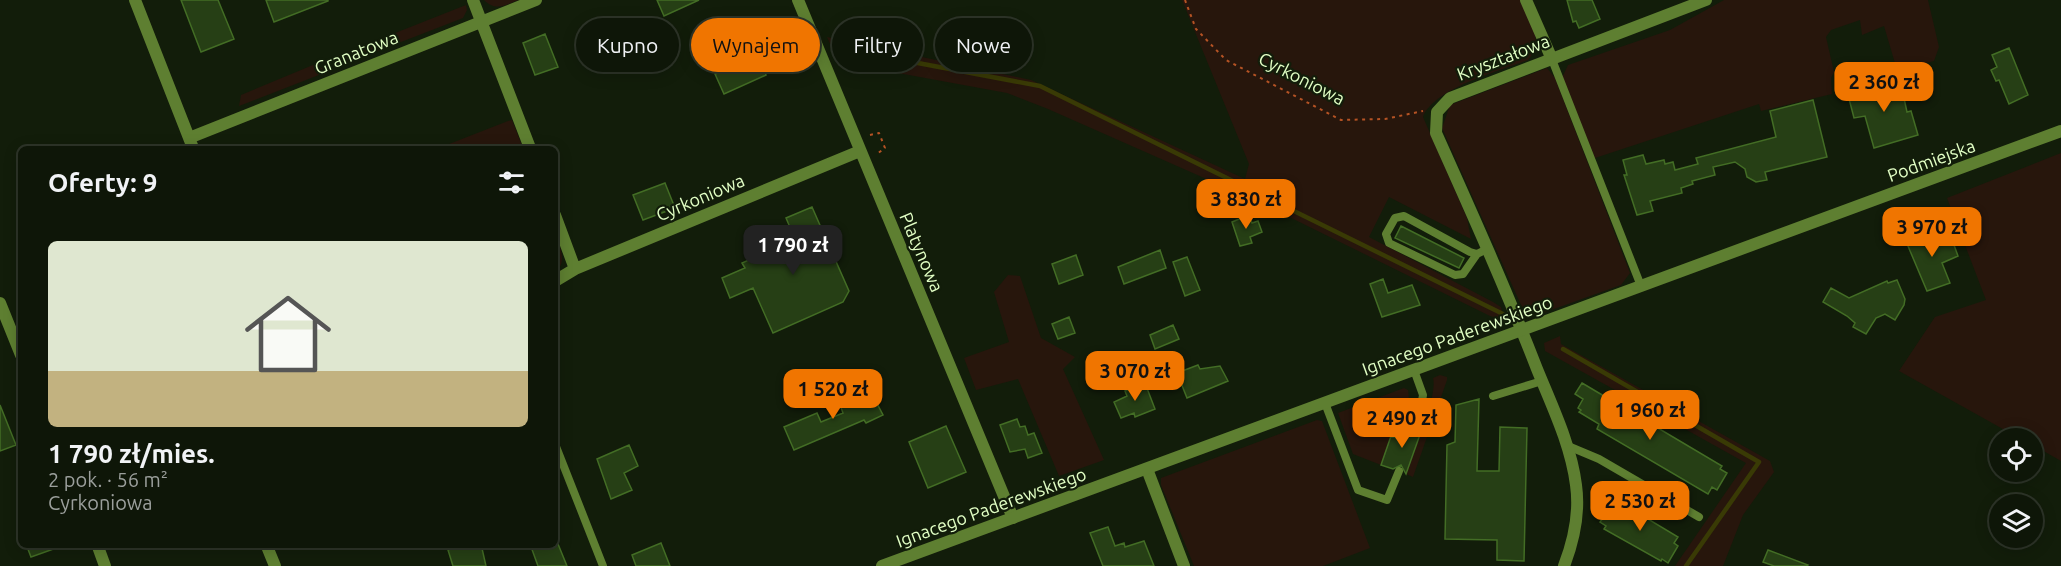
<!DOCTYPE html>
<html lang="pl">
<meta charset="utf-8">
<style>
body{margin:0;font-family:Ubuntu,sans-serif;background:#171f12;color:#f1f3f6;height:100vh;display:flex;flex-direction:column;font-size:22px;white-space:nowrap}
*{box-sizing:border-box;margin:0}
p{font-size:20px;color:#9b9f9c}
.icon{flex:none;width:33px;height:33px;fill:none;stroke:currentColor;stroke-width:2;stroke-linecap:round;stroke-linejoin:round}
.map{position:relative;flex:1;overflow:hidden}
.drawer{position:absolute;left:18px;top:146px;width:540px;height:402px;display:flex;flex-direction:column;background:#0e1608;border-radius:9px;box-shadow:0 3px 15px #0003,0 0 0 2px #2e3529}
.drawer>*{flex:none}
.guide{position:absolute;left:576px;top:18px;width:570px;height:54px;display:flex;gap:12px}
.buttons{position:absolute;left:1989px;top:428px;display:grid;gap:12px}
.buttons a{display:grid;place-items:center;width:54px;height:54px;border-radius:50%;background:#0e1608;box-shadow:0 3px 15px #0003,0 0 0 2px #2e3529;font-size:30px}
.price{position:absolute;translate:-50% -51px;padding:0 14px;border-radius:12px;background:#f07500;color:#111;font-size:20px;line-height:39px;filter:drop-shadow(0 2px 3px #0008)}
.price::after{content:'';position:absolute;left:50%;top:36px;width:18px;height:14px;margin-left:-9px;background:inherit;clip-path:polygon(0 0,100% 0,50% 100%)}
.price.current{background:#222;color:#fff}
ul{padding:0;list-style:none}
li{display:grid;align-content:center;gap:12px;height:318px;padding:0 30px}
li+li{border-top:2px solid #2e3529}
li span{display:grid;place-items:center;height:186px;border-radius:9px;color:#555}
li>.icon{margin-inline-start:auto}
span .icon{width:108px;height:108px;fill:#fffc;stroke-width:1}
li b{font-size:26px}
h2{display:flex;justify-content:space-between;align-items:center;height:72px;padding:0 30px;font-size:26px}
.tag{padding:0 21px;border-radius:27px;background:#0e1608;box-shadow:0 3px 15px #0003,0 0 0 2px #2e3529;font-size:21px;line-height:54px}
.tag.current{background:#f07500;color:#111}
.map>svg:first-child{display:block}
.green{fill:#27160c}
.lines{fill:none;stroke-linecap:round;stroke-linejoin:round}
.stream{stroke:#393a05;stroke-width:4.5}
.building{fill:#263f15;stroke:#436d25;stroke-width:1.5}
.path{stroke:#b55324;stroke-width:2;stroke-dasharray:3 4.5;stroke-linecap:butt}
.service{stroke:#5e7f31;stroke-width:8}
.minor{stroke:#5e7f31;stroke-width:12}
.tertiary{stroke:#5e7f31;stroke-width:12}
.labels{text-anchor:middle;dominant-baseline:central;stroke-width:4.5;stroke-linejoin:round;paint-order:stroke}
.street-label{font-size:18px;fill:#e2ffc5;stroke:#121d0a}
</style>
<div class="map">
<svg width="2061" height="566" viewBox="0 0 2061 566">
<rect width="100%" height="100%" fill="#121d0a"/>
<path class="green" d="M484,0H518C504,6 495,11 484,0Z
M1182,0H1521C1530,21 1545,40 1528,60C1500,71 1434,88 1423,117L1467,218L1471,239L1389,197L1369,237L1493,302L1501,307L1504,320L1490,316L1263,204L1048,109L1007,93L838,62L827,37L1031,80L1245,179L1249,164Z
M1724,0H1928L1939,47L1934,61L1897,70L1884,26L1862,35L1860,20L1831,30L1826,37L1834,72L1831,78L1832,94L1761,111L1759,104L1595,158L1562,78L1568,65L1670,30Z
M466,5L467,10L463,18L334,68L333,61L337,56Z
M313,65L322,68L324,73L239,106L241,95Z
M1547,68L1555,78L1630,273L1621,285L1540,314L1528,313L1521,305L1442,128L1450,105Z
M512,120L523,148H439L508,121Z
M2061,153V461L2033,445L2032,438H2019L1899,371L1935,317L1986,300L1947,198Z
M555,234C560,247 568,262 555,272Z
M1008,275L1020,276L1041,338L1075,357L1063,369L1104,460L1059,476L1018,379L976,390L964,358L1009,342L994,292Z
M1560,336L1561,344L1770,461L1774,472L1743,515L1723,566H1675L1746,463L1545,351L1544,343Z
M1440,375L1447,377V380L1413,477L1406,474C1413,455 1438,395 1433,378Z
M1404,388L1408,390C1411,409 1409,423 1402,440L1391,436L1381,465L1353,454L1338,413Z
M1317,420L1322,421L1370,548L1323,566H1194L1161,485V478Z"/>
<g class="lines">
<path class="stream" d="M833,47L1040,86L1503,314
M1563,349L1759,462L1686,566"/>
</g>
<path class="building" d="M181,0H218L234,39L201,52Z
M266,0H328V1L274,22Z
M657,0H699L664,16Z
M1567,0H1592L1600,19L1579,28L1576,21L1573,22Z
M545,34L558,67L535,75L523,43Z
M742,48L750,66L761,62L766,75L724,94L715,74L729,69L724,56Z
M2009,48L2028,95L2009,104L1999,80L1996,81L1991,70L1997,67L1992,55Z
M1900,80L1907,112L1911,111L1918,135L1874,148L1865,116L1854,118L1847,91L1863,87L1864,91Z
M1813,100L1827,157L1765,172L1767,180L1756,182L1747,177L1745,169L1735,162L1713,167L1715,175L1692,181L1693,184L1681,188L1682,193L1650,201L1653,211L1637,215L1624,175H1627L1623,160L1643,155L1646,164L1664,160L1665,164L1673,162L1675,170L1698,164L1696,158L1776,137L1770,111Z
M665,183L675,208L643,220L633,195Z
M812,207L849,291L843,302L773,333L753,288L730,298L722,278L745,268L742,263L795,239L786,218Z
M1249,215L1252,223L1258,221L1262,232L1250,237L1252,243L1240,246L1232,222Z
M1401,226L1464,258L1459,268L1395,238Z
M1924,232L1928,242L1950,234L1958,256L1942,263L1950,283L1927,291L1905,239Z
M1160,250L1166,268L1124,284L1118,267Z
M1076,255L1083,275L1059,284L1052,264Z
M1187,257L1200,290L1185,296L1173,262Z
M1383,279L1388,293L1412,285L1420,305L1382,317L1370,284Z
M1897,280L1905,299L1904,305L1895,320L1885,314L1876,318L1866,334L1853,327L1855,323L1847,316L1823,302L1831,288L1849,298L1887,281L1888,283Z
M1069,317L1075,333L1058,339L1052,324Z
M1173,325L1179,339L1155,349L1150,335Z
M1198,365L1200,369L1220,366L1228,381L1187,398L1177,373Z
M1145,383L1155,409L1135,417L1134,413L1121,418L1114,402L1127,396L1125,391Z
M1582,383L1722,466L1720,469L1727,473L1717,490L1712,487L1708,494L1597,429L1599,424L1579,412L1581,410L1578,408L1583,399L1575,394Z
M853,387L859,402L873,396L883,415L866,423L864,420L794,450L784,427L817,413L821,422L843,413L839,402L844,399L841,392Z
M1479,399L1477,471H1499L1500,427L1527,428L1524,561L1497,560V540L1445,539L1447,445L1455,442L1456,405Z
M0,405L16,445L0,451Z
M1017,419L1020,427L1025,426L1028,435L1034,433L1042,453L1028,458L1025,449L1010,452L1000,425Z
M1409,420L1416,429L1423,426L1406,474L1401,465L1393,469L1381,465L1391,436L1402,440Z
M946,426L966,472L928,488L909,442Z
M629,445L638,466L624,473L632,490L611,499L597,459Z
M1618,501L1678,537L1674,543L1678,546L1668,563L1662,559L1661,561L1604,529L1606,526L1600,522L1603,518L1601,517L1607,507L1614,508Z
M1108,527L1115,546L1124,543L1125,547L1144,541L1154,566H1103L1090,533Z
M661,543L670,566H636L632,555Z
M26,544H62V546L31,557Z
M463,544H481L486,566H453L448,550Z
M530,544H558L567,566H538Z
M1768,550L1808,565L1807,566H1774L1763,562Z"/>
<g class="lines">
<path class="path" d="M1185,0L1196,29L1226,60L1341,120L1385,119L1423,111
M870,135L879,133L885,148L877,154"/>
<path class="service" d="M1551,57L1641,286
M1477,254L1463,274L1455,275L1389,243L1386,234L1395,218L1404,216L1470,252L1477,254L1487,249
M1414,370L1423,395L1418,423
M1493,396L1542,381
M1325,403L1358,490L1387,500L1399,471
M555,444L603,566
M1568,446L1599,459L1699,517"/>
<path class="minor" d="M135,0L193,148
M473,0L530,148
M798,0L1013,518
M1526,0L1551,57
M189,138L536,0
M555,215L575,269
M555,281L575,269L860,151
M0,303L21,355
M1147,469L1184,566
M97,544L105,566
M266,544L275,566
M1564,566C1574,540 1580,513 1576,485C1571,445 1552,406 1537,369C1506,289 1471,211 1436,133L1437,112L1450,98L1706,0"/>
<path class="tertiary" d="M882,566L2061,131"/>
</g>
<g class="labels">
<g class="street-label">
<text transform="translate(356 52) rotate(-22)">Granatowa</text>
<text transform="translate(1503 57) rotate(-21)">Kryształowa</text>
<text transform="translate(1302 78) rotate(27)">Cyrkoniowa</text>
<text transform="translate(1931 160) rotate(-20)">Podmiejska</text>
<text transform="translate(700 197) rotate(-23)">Cyrkoniowa</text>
<text transform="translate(922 252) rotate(67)">Platynowa</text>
<text transform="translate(1457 335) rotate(-20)">Ignacego Paderewskiego</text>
<text transform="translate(991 507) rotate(-20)">Ignacego Paderewskiego</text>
</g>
</g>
</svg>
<div class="buttons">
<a><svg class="icon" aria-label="locate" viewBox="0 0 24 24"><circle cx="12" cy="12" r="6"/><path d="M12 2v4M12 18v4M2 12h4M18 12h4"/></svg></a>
<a><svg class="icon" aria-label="layers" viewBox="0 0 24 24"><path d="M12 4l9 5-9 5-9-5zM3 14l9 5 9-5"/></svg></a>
</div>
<b class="price" style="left:1884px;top:113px">2 360 zł</b>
<b class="price" style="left:1246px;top:230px">3 830 zł</b>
<b class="price" style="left:1932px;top:258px">3 970 zł</b>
<b class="price current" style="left:793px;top:276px">1 790 zł</b>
<b class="price" style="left:1135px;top:402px">3 070 zł</b>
<b class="price" style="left:833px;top:420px">1 520 zł</b>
<b class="price" style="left:1650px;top:441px">1 960 zł</b>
<b class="price" style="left:1402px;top:449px">2 490 zł</b>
<b class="price" style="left:1640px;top:532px">2 530 zł</b>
<div class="guide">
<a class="tag">Kupno</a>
<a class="tag current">Wynajem</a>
<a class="tag">Filtry</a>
<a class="tag">Nowe</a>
</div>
<section class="drawer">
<h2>Oferty: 9<svg class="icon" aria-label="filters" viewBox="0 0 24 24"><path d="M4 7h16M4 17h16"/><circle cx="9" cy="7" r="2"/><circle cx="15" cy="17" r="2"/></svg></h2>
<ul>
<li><span style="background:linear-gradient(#dfe7d0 70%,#c2b280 0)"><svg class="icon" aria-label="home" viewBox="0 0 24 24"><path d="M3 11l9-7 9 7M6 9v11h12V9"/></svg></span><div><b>1 790 zł/mies.</b><p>2 pok. · 56 m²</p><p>Cyrkoniowa</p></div></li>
</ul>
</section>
</div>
